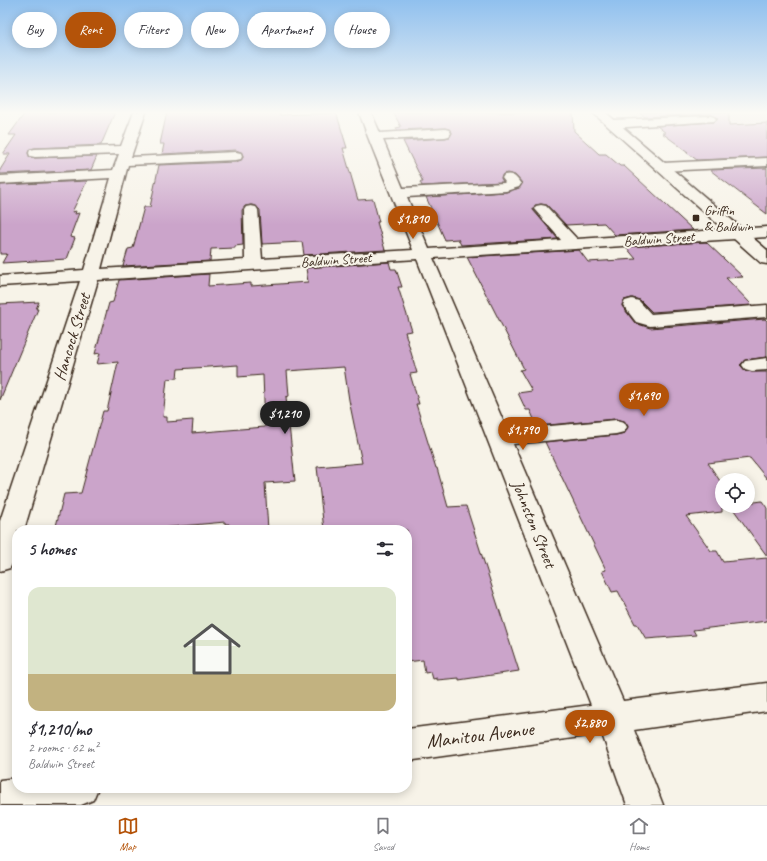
<!DOCTYPE html>
<meta charset="utf-8">
<style>
body{margin:0;font-family:Caveat,sans-serif;background:#f7f7f7;color:#2b2b33;height:100vh;display:flex;flex-direction:column;font-size:15px;white-space:nowrap}
*{box-sizing:border-box;margin:0}
p{font-size:13px;color:#7c7c81}
.icon{flex:none;width:22px;height:22px;fill:none;stroke:currentColor;stroke-width:2;stroke-linecap:round;stroke-linejoin:round}
.map{position:relative;flex:1;overflow:hidden}
.drawer{position:absolute;left:12px;top:525px;width:400px;height:268px;display:flex;flex-direction:column;background:#fff;border-radius:16px;box-shadow:0 2px 10px #0003}
.drawer>*{flex:none}
.hud{position:absolute;left:12px;top:12px;width:400px;height:36px;display:flex;gap:8px}
.buttons{position:absolute;left:715px;top:473px;display:grid;gap:8px}
.buttons a{display:grid;place-items:center;width:40px;height:40px;border-radius:50%;background:#fff;box-shadow:0 2px 10px #0003;font-size:20px}
.price{position:absolute;translate:-50% -34px;padding:0 9px;border-radius:14px;background:#b45309;color:#fff;font-size:13px;line-height:26px;filter:drop-shadow(0 1px 2px #0008)}
.price::after{content:'';position:absolute;left:50%;top:24px;width:12px;height:9px;margin-left:-6px;background:inherit;clip-path:polygon(0 0,100% 0,50% 100%)}
.price.selected{background:#222;color:#fff}
ul{padding:0;list-style:none}
li{display:grid;align-content:center;gap:8px;height:212px;padding:0 16px}
li+li{border-top:1px solid #e1e1e2}
li span{display:grid;place-items:center;height:124px;border-radius:12px;color:#555}
li>.icon{margin-inline-start:auto}
span .icon{width:72px;height:72px;fill:#fffc;stroke-width:1}
li b{font-size:17px}
h2{display:flex;justify-content:space-between;align-items:center;height:48px;padding:0 16px;font-size:17px}
.tag{padding:0 14px;border-radius:18px;background:#fff;box-shadow:0 2px 10px #0003;font-size:14px;line-height:36px}
.tag.selected{background:#b45309;color:#fff}
.tabs{display:flex;justify-content:space-around;align-items:center;height:56px;border-top:1px solid #e1e1e2;background:#fff;font-size:11px;color:#7c7c81}
.tabs a{display:grid;justify-items:center;gap:2px}
.tabs .selected{color:#b45309}
.map>svg:first-child{display:block}
.built{fill:#eadbdf}
.building{fill:#cba4ca;stroke:#3b2a1e;fill-rule:evenodd}
.lines{fill:none;stroke-linecap:round;stroke-linejoin:round}
.minor-casing{stroke:#3b2a1e;stroke-width:3}
.major-casing{stroke:#3b2a1e;stroke-width:3}
.minor{fill:#f7f3e8;fill-rule:evenodd}
.major{fill:#f7f3e8;fill-rule:evenodd}
.poi-dot{fill:#3b2a1e;stroke:#f7f3e8;stroke-width:1.5}
.labels{text-anchor:middle;dominant-baseline:central;stroke-width:4;stroke-linejoin:round;paint-order:stroke}
.far-poi-label{font-size:14px;fill:#3b2a1e;stroke:#f7f3e8;text-anchor:start}
.far-street-label{font-size:14px;fill:#3b2a1e;stroke:#f7f3e8}
.street-label{font-size:17px;fill:#3b2a1e;stroke:#f7f3e8}
.near-street-label{font-size:20px;fill:#3b2a1e;stroke:#f7f3e8}
</style>
<div class="map">
<svg width="767" height="805" viewBox="0 0 767 805">
<rect width="100%" height="100%" fill="#f7f3e8"/>
<filter id="ink" filterUnits="userSpaceOnUse"><feTurbulence type="fractalNoise" baseFrequency=".025" numOctaves="2"/><feDisplacementMap in="SourceGraphic" scale="8" xChannelSelector="R" yChannelSelector="G"/><feConvolveMatrix kernelMatrix="1 2 1 2 8 2 1 2 1" color-interpolation-filters="sRGB"/></filter>
<g filter="url(#ink)">
<path class="built" d="M626,112H767V122L647,128Z"/>
<path class="building" d="M52,112H115L101,145L35,148L30,149L28,153L30,157L35,158L97,156L91,170L0,174V170L10,154H3L16,135H9L25,113Z
M167,112H279L280,115L335,113L337,115L347,148H343L358,200L373,199L379,222H377L385,250L304,255L302,242L262,244L260,210L256,206L251,205L245,206L242,210L243,245L235,246V248L211,249L210,261L123,266L128,249L133,248L144,207H150L159,165L236,162L241,160L243,156L241,152L236,150L162,154L164,144H160Z
M393,112H573L574,131L599,154H606L620,166H624L693,230L615,235L604,223L566,225L547,205L541,204L535,205L533,210L558,239L461,245L458,239L445,240L426,197L506,192L519,188L522,183L515,175L507,173L503,174L501,177L503,182L422,186L420,182H423L403,141L445,138L450,137L452,132L449,129L445,128L397,130L396,128L401,127Z
M638,112H729V125L767,123V157L697,160L686,152H688L662,133H666L657,126L714,122L718,119L715,116L710,114L645,117Z
M767,168V214L710,170Z
M87,181L72,212L76,211L75,214L79,213L70,237L75,238L67,259L2,263L7,254H0V185Z
M706,242L743,277L726,278L752,305L652,312L640,300L632,298L624,300L622,306L635,323L650,328L765,319L767,321V357L745,360L740,365L745,370L752,372H767V479L750,458L708,463L722,484V512L686,516L711,551H717L723,562L767,558V621L693,630L696,635L646,639L637,624H635L618,591L612,592L602,571L606,570L545,442L616,435L625,433L628,426L624,421L616,419L537,426L530,410H526L518,393L532,391L520,370L524,369L467,257L579,250L588,262L636,259L626,247Z
M389,262L391,269H396L402,287H398L412,331L405,332L417,373L410,374L419,404H416L436,468H437L448,507L466,506L519,671L459,680V678L437,680V678L433,679L431,672L425,673L423,660L407,662V530H324L317,467L362,463L349,400L344,367L287,371L289,396L286,397L295,481L265,483L268,530H229V524H225V522L138,530H55L64,494L81,493L103,411H107L118,362L97,364L100,353L95,354L109,303L113,302L119,280L209,274L208,286L251,283V286L308,282L306,268ZM238,365V377L263,375L265,427L192,433L193,420L167,422V417H163L167,379L177,378L178,369Z
M39,302L36,309H38L0,400V304Z
M762,501L767,508V556L731,506H748V503Z"/>
<g class="lines">
<g class="minor-casing">
<path id="minor" d="M134,112H146L131,157L236,152L241,153L242,156L241,159L236,160L128,165L101,269L245,260L244,210L246,207L251,206L256,207L258,210L262,259L413,250L368,137L359,112H371L380,133L445,129L449,130L451,133L449,136L445,137L383,140L403,188L504,183L505,182L502,178L504,175C513,173 516,177 521,184L519,187L506,191L407,197L429,249L561,240L534,209L536,206L541,205L546,206L577,239L767,227V237L433,258L507,430L616,420L624,422L627,427L624,432L616,434L513,444L623,701L767,683V711L634,730L663,805H627L602,734L407,761V729L591,705L417,259L98,280L24,530H17C17,544 17,555 10,568L0,571V521L80,281L0,286V276L84,270L111,178L0,184V176L113,170L119,154L35,157L30,156L29,153L30,150L35,149L121,146Z
M710,116L714,117L716,119L714,121L613,128L609,126L607,124L609,122L613,120Z
M767,158V166L662,171L657,170L655,167L657,164L662,163Z
M632,299L639,301L651,314L767,305V317L650,326L636,322L623,305L625,301Z
M767,358V370L752,371L745,369L742,365L745,361Z
M17,778V788H98L93,800L81,805H0V780Z"/>
</g>
<g class="major-casing">
<path id="major" d="M592,112H605L767,250V264L761,263Z"/>
</g>
<use href="#minor" class="minor"/>
<use href="#major" class="major"/>
</g>
</g>
<linearGradient id="sky" x2="0" y2="1"><stop stop-color="#90c0ee"/><stop offset="0.5" stop-color="#fbfaf5"/><stop offset="1" stop-color="#fbfaf5" stop-opacity="0"/></linearGradient>
<rect width="767" height="225" fill="url(#sky)"/>
<rect class="poi-dot" x="692" y="214" width="8" height="8" rx="2"/>
<g class="labels">
<g class="far-poi-label">
<text x="704" y="210">Griffin<tspan x="704" dy="16">&amp; Baldwin</tspan></text>
</g>
<g class="far-street-label">
<text transform="translate(659 239) rotate(-4)">Baldwin Street</text>
<text transform="translate(336 260) rotate(-4)">Baldwin Street</text>
</g>
<g class="street-label">
<text transform="translate(72 337) rotate(-73)">Hancock Street</text>
<text transform="translate(534 524) rotate(68)">Johnston Street</text>
</g>
<g class="near-street-label">
<text transform="translate(480 735) rotate(-7)">Manitou Avenue</text>
</g>
</g>
</svg>
<div class="buttons">
<a><svg class="icon" aria-label="locate" viewBox="0 0 24 24"><circle cx="12" cy="12" r="6"/><path d="M12 2v4M12 18v4M2 12h4M18 12h4"/></svg></a>
</div>
<b class="price" style="left:413px;top:240px">$1,810</b>
<b class="price" style="left:644px;top:417px">$1,690</b>
<b class="price selected" style="left:285px;top:435px">$1,210</b>
<b class="price" style="left:523px;top:451px">$1,790</b>
<b class="price" style="left:590px;top:744px">$2,880</b>
<div class="hud">
<a class="tag">Buy</a>
<a class="tag selected">Rent</a>
<a class="tag">Filters</a>
<a class="tag">New</a>
<a class="tag">Apartment</a>
<a class="tag">House</a>
</div>
<section class="drawer">
<h2>5 homes<svg class="icon" aria-label="filters" viewBox="0 0 24 24"><path d="M4 7h16M4 17h16"/><circle cx="9" cy="7" r="2"/><circle cx="15" cy="17" r="2"/></svg></h2>
<ul>
<li><span style="background:linear-gradient(#dfe7d0 70%,#c2b280 0)"><svg class="icon" aria-label="home" viewBox="0 0 24 24"><path d="M3 11l9-7 9 7M6 9v11h12V9"/></svg></span><div><b>$1,210/mo</b><p>2 rooms · 62 m²</p><p>Baldwin Street</p></div></li>
</ul>
</section>
</div>
<nav class="tabs">
<a class="selected"><svg class="icon" aria-label="map" viewBox="0 0 24 24"><path d="M3 6l6-2 6 2 6-2v14l-6 2-6-2-6 2zM9 4v14M15 6v14"/></svg>Map</a>
<a><svg class="icon" aria-label="saved" viewBox="0 0 24 24"><path d="M7 4h10v16l-5-4-5 4z"/></svg>Saved</a>
<a><svg class="icon" aria-label="home" viewBox="0 0 24 24"><path d="M3 11l9-7 9 7M6 9v11h12V9"/></svg>Home</a>
</nav>
